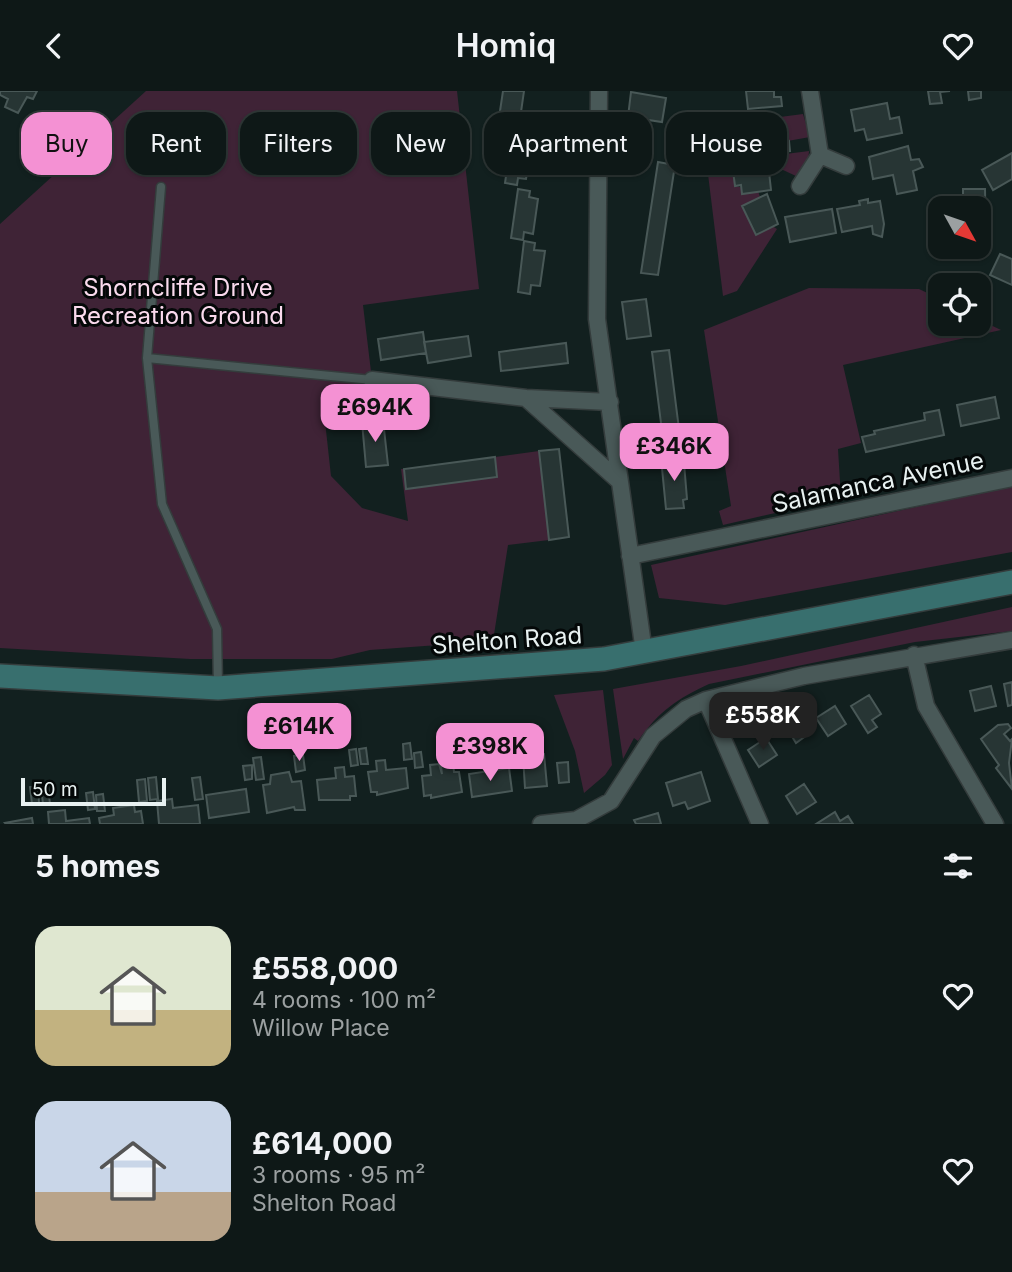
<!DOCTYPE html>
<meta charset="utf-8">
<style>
body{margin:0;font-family:Inter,sans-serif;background:#1c2524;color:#f1f3f6;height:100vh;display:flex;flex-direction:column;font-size:26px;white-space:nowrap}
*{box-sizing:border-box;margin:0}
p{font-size:23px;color:#9ba0a1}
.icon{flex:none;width:38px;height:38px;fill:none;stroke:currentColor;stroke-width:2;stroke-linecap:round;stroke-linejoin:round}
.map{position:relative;height:733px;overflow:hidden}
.panel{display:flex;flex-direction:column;background:#0e1817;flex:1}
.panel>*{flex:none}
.top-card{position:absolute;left:21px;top:21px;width:971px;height:63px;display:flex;gap:14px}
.needle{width:46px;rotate:130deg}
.controls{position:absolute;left:928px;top:105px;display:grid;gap:14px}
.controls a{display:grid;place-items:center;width:63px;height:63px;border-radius:14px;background:#0e1817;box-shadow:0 2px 5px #0004,0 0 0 2px #2e3736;font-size:35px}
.scale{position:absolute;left:21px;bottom:18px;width:145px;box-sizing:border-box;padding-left:7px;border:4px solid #e8f1f1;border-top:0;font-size:19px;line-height:24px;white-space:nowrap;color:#e8f1f1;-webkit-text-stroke:5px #040808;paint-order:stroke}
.price{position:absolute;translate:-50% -60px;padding:0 16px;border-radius:14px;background:#f491d3;color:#111;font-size:23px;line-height:46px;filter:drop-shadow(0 2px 4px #0008)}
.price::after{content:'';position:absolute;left:50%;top:42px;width:21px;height:16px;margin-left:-10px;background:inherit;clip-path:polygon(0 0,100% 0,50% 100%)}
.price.current{background:#222;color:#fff}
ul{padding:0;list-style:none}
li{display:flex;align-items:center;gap:21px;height:175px;padding:0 35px}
li span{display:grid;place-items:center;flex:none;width:196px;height:140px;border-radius:21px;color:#555}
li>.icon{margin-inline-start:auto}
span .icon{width:84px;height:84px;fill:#fffc;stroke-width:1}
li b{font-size:30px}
h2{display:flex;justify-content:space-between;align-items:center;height:84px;padding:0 35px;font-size:30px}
.tag{padding:0 24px;border-radius:21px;background:#0e1817;box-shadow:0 2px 5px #0004,0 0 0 2px #2e3736;font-size:24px;line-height:63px}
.tag.current{background:#f491d3;color:#111}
header{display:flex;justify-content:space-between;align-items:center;height:91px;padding:0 35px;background:#0e1817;font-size:32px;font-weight:600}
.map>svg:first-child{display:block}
.green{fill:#3f2336}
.building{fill:#273534;stroke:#495857;stroke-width:2}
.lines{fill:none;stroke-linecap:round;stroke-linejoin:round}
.lane-casing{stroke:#343c3c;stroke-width:11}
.street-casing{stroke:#343c3c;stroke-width:19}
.secondary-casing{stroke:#343c3c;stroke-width:26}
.lane{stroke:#495958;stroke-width:8}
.street{stroke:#495958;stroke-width:16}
.secondary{stroke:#386f6e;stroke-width:23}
.labels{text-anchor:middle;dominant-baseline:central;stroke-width:6;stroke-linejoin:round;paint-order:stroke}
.park-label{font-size:24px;fill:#fadaed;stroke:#040808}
.street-label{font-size:24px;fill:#e8f1f1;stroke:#040808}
</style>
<header><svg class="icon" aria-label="back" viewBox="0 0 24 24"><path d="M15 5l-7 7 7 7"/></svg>Homiq<svg class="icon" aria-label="heart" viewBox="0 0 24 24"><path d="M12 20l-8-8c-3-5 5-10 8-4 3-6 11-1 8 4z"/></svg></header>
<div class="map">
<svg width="1012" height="733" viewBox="0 0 1012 733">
<rect width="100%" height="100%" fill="#12201f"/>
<path class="green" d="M146,0H457L479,198L363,214L372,289L371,306L323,312L331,385L362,417L408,430L401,378H404L407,398L497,386L495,366L539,360L549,449L508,454L493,550L370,559L332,568H190L0,557V133Z
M803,23L810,46L782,51L780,26Z
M809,60L808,72L796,85L783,79L764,82L762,66Z
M738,68L732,72L735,95L758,100L760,106L742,115L777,138L737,200L723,205L707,75Z
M809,197L919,198L940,208V233H978V228L1001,239L843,274L861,352L838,358L841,407L723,434L719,420L731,415L704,239Z
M1012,395V461L725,514L659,507L651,474Z
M1012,516V540L915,551L709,593C677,608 659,620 638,650L634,647L623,668L613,598L741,575Z
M603,599L612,674L605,684L584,702L575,660L554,604Z"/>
<path class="building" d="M0,0H37L33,8L27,6L18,22L5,16L8,8L0,4Z
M503,0H524L519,35L510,34L509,42L497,40Z
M746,0H774V6H781L782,15L748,18Z
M928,0H950L940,1L942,12L930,13Z
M968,0H981V7L969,9Z
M631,1L666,7L662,31L628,26Z
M887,12L890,28L899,26L902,42L867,49L864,38L855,40L851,19Z
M780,28L782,51L789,50L790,60L756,63L754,50L761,49L759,30Z
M512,44L524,45L523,52L532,53L526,88L518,87L517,94L505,92Z
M908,55L911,69L919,68L923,76L913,80L917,99L897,103L893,84L873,88L869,66Z
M1012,62V88L993,99L982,79Z
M762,68L764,82L769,81L771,99L742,103L741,94L735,95L732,72Z
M658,71L675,74L658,184L641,182Z
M518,98L530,100L529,106L538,108L533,143L524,141L523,149L511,147Z
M963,98H985L986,153H978V117H963Z
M767,103L778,133L756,144L742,115Z
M868,108V112L880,110L884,133L882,146L873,143L872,135L842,141L837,118L860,114L859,110Z
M832,118L836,142L790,151L785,126Z
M524,150L535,152L534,159L545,160L540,195L531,194L530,203L518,201Z
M1000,163L1012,168V194L990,184Z
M646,208L651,245L627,248L622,211Z
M423,241L426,262L381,269L378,248Z
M468,245L471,265L428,272L424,251Z
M566,252L568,272L501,280L499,261Z
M669,259L680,346L663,348L652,261Z
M995,306L999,327L961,335L957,314Z
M939,319L944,344L866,361L862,346L875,343L874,340L925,329L924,322Z
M383,329L388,374L366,376L362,331Z
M559,358L569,446L549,449L539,360Z
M678,365L679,372H684L687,408L683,409L684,417L666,418L661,367Z
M495,366L497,386L406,398L404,378Z
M1012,591V614L1008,615L1004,593Z
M991,595L996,615L975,620L970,600Z
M869,604L881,623L872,629L877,636L868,642L851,615Z
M835,615L846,633L828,645L816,627Z
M803,622L814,639L796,652L785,634Z
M1008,633L1011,637L1004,643L1010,650L1012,648L1009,672L1012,698L996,677L999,674L981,648L998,634Z
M766,647L777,664L759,676L748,659Z
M517,649L519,664L512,665L510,650Z
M410,652L412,668L404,669L403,653Z
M466,654H473L475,669L468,670Z
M366,657L368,673H361L359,658Z
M356,658L358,674L351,675L349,659Z
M530,660L535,664L544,663L547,695L525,697L523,665L524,661Z
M421,661L423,676L415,677L414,662Z
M303,664L305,679L296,681L294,665Z
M261,666L264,688L256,689L253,667Z
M385,669L386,679L406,677L408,697L377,704V701H371L368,681L377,680L376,670Z
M568,671L569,691L559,692L557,672Z
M453,672L454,681H459L462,701L431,707V704L424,705L422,685L431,684L430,674L439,673L442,683L441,674Z
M252,674V688L245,689L243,675Z
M344,676L345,686L354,685L356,705H350V709H319L317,689L336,687L335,677Z
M509,677L512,700L472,706L469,683Z
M289,681L292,691L301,690L305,719H295L294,716L267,722L263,694L270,693L271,684Z
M701,681L710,710L688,718L685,711L673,715L666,692Z
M156,686L158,708L150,709L148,687Z
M200,686L203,708L195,709L192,687Z
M145,688L147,710L139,711L137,689Z
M804,693L816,711L797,723L786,705Z
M38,695L39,712L32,713L30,696Z
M41,696H48L50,713H43Z
M246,698L249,721L209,727L206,704Z
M93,701L95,718L88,719L86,702Z
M103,703L105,720H97L96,704Z
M172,708L173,717L198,714L200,733H159L157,710Z
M134,714L135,721L141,720L143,733H100L99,727L114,724L113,717Z
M65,719L66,730L89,727L90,733H49L48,721Z
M835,721L840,730L848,725L853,733H816Z
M658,722L661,733H636L634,729Z
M32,727L33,733H6L5,732Z"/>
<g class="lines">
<g class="lane-casing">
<path id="lane" d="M161,96L147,267L162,413L217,538L218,594
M147,267L372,289"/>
</g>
<g class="street-casing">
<path id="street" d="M599,0L597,228L644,561
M810,0L820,64L846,75
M800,95L820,64
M372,289L526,307L610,311
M526,307L618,389
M630,465L1012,387
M914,564L926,615L995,733
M706,609L760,733
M541,733L576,729L611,710L653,645L686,618L706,609L804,585L1012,549"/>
</g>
<g class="secondary-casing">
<path id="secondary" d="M0,585L218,597L604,568L1012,491"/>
</g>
<use href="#lane" class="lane"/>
<use href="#street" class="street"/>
<use href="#secondary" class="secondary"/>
</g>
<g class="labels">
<g class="park-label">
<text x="178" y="196">Shorncliffe Drive<tspan x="178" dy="28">Recreation Ground</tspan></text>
</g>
<g class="street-label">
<text transform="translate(878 391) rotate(-12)">Salamanca Avenue</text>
<text transform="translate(507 549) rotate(-4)">Shelton Road</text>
</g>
</g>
</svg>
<div class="controls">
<a><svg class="needle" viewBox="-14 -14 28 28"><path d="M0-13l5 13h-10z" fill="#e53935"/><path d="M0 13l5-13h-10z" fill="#9ba0a1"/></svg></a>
<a><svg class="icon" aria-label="locate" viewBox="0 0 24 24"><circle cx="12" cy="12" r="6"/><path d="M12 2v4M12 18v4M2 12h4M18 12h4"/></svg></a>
</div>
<div class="scale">50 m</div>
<b class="price" style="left:375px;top:353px">£694K</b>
<b class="price" style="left:674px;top:392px">£346K</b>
<b class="price current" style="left:763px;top:661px">£558K</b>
<b class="price" style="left:299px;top:672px">£614K</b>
<b class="price" style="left:490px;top:692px">£398K</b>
<div class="top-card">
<a class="tag current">Buy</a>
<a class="tag">Rent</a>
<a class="tag">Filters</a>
<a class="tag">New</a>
<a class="tag">Apartment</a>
<a class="tag">House</a>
</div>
</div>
<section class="panel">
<h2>5 homes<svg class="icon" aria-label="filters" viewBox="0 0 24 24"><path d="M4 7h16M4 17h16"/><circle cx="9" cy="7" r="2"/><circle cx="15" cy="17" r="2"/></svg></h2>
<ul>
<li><span style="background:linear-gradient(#dfe7d0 60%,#c2b280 0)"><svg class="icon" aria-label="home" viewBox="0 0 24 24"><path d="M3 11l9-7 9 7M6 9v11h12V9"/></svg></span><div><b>£558,000</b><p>4 rooms · 100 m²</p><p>Willow Place</p></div><svg class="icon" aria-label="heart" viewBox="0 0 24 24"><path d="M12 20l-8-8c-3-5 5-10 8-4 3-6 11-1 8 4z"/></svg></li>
<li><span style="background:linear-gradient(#c9d6e8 65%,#b9a48a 0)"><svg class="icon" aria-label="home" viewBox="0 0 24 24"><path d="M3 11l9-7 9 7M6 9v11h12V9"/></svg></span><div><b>£614,000</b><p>3 rooms · 95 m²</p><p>Shelton Road</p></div><svg class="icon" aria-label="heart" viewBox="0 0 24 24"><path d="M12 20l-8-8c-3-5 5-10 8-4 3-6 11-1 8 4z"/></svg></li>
</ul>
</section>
